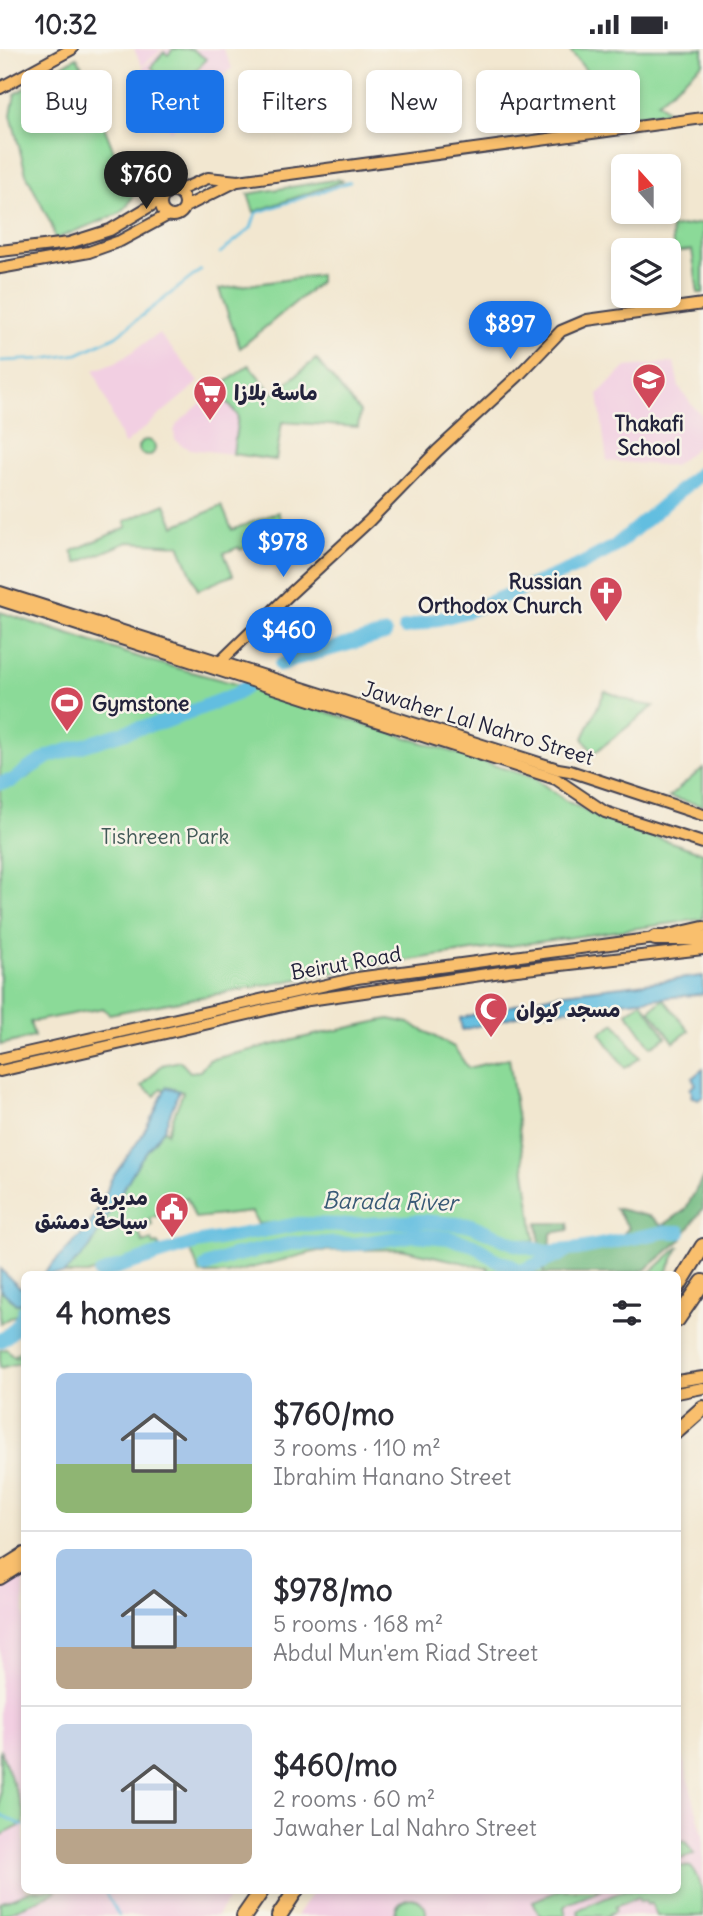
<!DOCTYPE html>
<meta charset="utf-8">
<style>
body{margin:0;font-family:Delius,"Playpen Sans Arabic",sans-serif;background:#f7f7f7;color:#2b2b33;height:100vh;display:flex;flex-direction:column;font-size:26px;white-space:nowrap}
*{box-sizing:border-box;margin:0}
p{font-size:23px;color:#7c7c81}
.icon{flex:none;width:38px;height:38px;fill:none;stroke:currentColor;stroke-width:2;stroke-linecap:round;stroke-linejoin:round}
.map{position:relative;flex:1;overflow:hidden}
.sheet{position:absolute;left:21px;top:1222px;width:660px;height:623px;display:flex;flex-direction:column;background:#fff;border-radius:10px;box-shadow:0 4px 10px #0003}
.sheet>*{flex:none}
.hud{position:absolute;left:21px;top:21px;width:662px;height:63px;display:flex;gap:14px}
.needle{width:46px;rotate:339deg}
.fabs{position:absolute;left:611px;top:105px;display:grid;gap:14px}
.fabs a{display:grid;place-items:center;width:70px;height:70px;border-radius:10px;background:#fff;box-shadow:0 4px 10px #0003;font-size:35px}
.price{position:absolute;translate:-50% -60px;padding:0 16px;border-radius:24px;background:#1a73e8;color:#fff;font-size:23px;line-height:46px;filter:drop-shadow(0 2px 4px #0008)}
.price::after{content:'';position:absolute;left:50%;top:42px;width:21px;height:16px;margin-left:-10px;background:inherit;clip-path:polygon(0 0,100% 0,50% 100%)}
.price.selected{background:#222;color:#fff}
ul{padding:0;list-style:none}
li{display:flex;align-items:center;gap:21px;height:175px;padding:0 35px}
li+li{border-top:2px solid #e1e1e2}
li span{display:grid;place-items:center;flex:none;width:196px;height:140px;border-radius:10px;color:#555}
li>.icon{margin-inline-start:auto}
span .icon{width:84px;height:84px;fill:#fffc;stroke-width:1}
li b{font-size:30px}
h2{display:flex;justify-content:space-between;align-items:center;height:84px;padding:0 35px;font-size:30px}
.tag{padding:0 24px;border-radius:10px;background:#fff;box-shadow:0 4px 10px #0003;font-size:24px;line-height:63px}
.tag.selected{background:#1a73e8;color:#fff}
.status{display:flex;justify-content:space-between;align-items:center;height:49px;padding:0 35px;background:#fff;direction:ltr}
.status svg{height:19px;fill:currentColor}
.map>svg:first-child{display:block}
.built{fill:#f2cfe2}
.green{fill:#8bda98;stroke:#567e6a;stroke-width:2}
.forest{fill:#70ba80;stroke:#496e5e;stroke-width:2}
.water{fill:#62bee0;stroke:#42708e;stroke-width:2}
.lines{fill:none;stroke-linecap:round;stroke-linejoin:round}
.stream{stroke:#62bee0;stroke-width:2.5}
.river{stroke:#62bee0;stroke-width:14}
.major-casing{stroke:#414051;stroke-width:14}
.highway-casing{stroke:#414051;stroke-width:18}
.major{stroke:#f9bf6d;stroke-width:10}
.highway{stroke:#f9bf6d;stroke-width:14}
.labels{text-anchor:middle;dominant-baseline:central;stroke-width:5;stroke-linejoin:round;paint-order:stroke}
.poi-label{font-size:21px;font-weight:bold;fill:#22223b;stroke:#f7f3e8;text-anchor:start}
.street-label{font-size:21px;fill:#22223b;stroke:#f7f3e8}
.park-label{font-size:21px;fill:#425957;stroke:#f7f3e8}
.water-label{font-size:23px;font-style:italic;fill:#385975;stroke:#f7f3e8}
</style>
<div class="status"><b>10:32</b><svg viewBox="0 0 49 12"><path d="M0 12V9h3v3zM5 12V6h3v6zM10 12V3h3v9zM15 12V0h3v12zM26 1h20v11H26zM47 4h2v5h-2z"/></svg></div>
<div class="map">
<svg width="703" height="1867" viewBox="0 0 703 1867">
<rect width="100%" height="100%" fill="#f7f3e8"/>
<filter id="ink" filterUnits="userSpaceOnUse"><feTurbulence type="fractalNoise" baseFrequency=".0143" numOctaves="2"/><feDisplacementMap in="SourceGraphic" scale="14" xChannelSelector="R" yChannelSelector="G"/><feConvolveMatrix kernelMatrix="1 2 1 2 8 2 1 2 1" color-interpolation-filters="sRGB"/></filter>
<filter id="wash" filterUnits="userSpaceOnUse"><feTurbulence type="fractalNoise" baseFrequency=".00686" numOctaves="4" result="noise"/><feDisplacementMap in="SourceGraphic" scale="28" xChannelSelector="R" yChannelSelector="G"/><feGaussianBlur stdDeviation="1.57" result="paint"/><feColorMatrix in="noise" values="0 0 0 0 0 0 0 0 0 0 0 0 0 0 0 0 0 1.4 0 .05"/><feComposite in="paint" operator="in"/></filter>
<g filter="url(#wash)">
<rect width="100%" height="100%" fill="#f2e7d0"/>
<path class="built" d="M134,0H163L142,17Z
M165,0H223L232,19L209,40L170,83L142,19Z
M159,284L199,333L124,396L94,321L116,314Z
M674,313L679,338L692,356L703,367V393L674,417L607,412L598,345L626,318Z
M217,340L238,367L233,405L190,400L181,396L175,390L174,382L177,375Z
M24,1524V1841H234L217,1867H0V1539Z
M677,1688L703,1786V1867H296L314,1841H677Z"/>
<path class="green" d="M173,0H192L206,10L192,27L187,24L174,40L151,18L164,3L168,6Z
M569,0H703V14L658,53L669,63L616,69L601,57L595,33Z
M77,8L83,20L66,26L73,42L88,37L122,123L139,118L143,128L128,156L119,165L55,190L52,177L26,125L11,66L15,45Z
M339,130L343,132L254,163L248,145Z
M703,174V244H698L692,201L674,203L671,179Z
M320,226V233L240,299L219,240Z
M316,310L360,363L358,378L282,373L276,411L233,405L238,367L217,340L249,316L273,345Z
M139 399a8 8 0 1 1 16 0a8 8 0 1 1-16 0Z
M165,455L174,477L222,457L232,481L278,463L285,483L240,501L239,498L224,504L233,526L198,541L179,496L128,493L77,514L72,502L127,478L125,472Z
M0,563L151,612L251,639L534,729L566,752L600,769L703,804V870L429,908L342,922L109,965L103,959L30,973L34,988L0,996Z
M282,564L293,585L259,596L255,590Z
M605,642L636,654L654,657L593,705L583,689Z
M703,719V757L669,748Z
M664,950L689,982L674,993L650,961Z
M642,953L666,988L651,998L627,964Z
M389,970L409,974L454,998L468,1019L509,1009L535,1193L506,1188L478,1176L429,1168L355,1172L313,1171L258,1175L252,1163L195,1169L187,1149L167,1151V1154L158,1158L160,1165L150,1170L152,1176L138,1182L143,1194L152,1191L154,1196L158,1195L162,1204L123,1213L87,1225H63L89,1200L140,1111L164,1080L167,1084L183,1043L166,1038L165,1042L161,1039L155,1047L142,1037L162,1016L180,1012L190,1023L200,1022L209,1011L310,987Z
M615,974L640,1009L625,1019L600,984Z
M404,1176L470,1179L515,1200L541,1204L544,1225H488V1219L401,1200L318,1202L227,1225H200L190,1199L271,1183L301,1179Z
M680,1197L665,1225H651V1223Z
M0,1240L16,1255L24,1254V1262L0,1274Z
M24,1299V1305L14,1309L24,1307V1313L0,1319V1301L7,1300L13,1307Z
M0,1700L24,1763V1775L0,1787Z
M685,1792L694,1805L677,1811V1795Z
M681,1817L691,1818C703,1834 703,1848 703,1867H657L651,1854L647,1856L645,1852L640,1853L638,1848L615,1858L616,1862L609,1865V1867H580L578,1862L582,1859L625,1841H677V1819Z
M32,1841H55L56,1843L0,1867V1854Z
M560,1841H602L567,1855L564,1858L566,1867H540L533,1852Z
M412,1849C421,1851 427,1857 426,1867H395C395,1856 401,1850 412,1849Z"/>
<path class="forest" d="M703,1128V1159L680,1192L645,1221L620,1225H544L537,1174H568L569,1181L551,1184L550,1206L611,1198L629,1179L615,1159L652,1168L662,1177L685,1161Z"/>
<path class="water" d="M242,637L251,639L166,678L133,685L55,710L42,716L31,726L19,733L0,739V732L13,729L26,719L54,706L107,688L195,662L223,649L222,647Z
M703,927V945L620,953L540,964L537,950L557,945Z
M522,954L524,965L462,981L460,969Z
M703,1020V1047L698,1051L697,1049L691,1048L692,1043L690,1040L696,1035L692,1029Z
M166,1038L179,1042L164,1080L140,1111L89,1200L63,1225H43L88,1179L107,1142L110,1132L141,1088L156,1060Z
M0,1220L20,1239H24V1254L16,1255L0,1240Z"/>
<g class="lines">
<path class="stream" d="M220,204L251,179L256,164L350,133
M0,312L43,310L78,305L116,287L201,221
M0,1766L24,1777
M104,1841L119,1867"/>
<path class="river" d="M405,579L468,562L576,518L614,498L703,422
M281,616L294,610L385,585
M0,734L12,732L28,720L50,707L135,680L165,673L236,645L246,638
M206,1217L232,1207L293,1194L357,1195L415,1186L449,1189L474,1196L499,1213L508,1215L519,1223L562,1205
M100,1225L118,1218L196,1194L299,1175L351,1176L420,1172L471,1176L515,1195L547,1203L579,1200L664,1183H680
M0,1292C10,1286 22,1274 24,1262"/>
</g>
</g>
<g filter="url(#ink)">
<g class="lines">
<g class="major-casing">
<path id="major" d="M0,39L72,0
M161 155a12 12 0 1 1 24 0a12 12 0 1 1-24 0Z
M175,143L208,129L238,132L703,69
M185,158L235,133
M0,202L69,194L110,181L162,150
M0,219L89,203L120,192L168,166
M0,543L558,720L570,722L703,766
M0,551L556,730L605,763L703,794
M220,613L290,545L369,472L437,402L518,327L561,282L587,271L703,255
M0,1010L357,929L655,889L703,878
M0,1022L309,951L508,922L703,900
M677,1332L703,1328
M677,1344L703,1339
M0,1519L24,1504
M0,1530L24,1515"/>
</g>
<g class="highway-casing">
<path id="highway" d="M655,889H703
M677,1239L703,1197
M677,1271L703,1233
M677,1382L703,1359
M244,1867L262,1841
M279,1867L296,1841"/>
</g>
<use href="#major" class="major"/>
<use href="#highway" class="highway"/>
</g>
</g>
<defs>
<g id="school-pin" transform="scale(1.75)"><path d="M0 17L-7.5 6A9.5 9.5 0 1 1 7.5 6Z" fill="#d1495b" stroke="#f7f3e8"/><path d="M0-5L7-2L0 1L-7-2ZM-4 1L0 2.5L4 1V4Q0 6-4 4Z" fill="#fff"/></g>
<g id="supermarket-pin" transform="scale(1.75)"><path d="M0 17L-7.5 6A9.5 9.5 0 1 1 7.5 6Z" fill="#d1495b" stroke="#f7f3e8"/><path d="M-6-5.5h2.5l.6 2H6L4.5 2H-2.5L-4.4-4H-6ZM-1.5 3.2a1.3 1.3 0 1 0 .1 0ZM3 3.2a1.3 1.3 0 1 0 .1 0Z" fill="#fff"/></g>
<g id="church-pin" transform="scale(1.75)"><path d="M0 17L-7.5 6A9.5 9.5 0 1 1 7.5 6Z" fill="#d1495b" stroke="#f7f3e8"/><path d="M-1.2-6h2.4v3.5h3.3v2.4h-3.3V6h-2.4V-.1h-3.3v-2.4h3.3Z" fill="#fff"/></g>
<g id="stadium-pin" transform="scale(1.75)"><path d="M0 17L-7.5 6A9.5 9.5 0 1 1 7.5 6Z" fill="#d1495b" stroke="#f7f3e8"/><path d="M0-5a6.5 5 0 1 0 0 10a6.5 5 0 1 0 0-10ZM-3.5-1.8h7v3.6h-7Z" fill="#fff"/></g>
<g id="mosque-pin" transform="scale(1.75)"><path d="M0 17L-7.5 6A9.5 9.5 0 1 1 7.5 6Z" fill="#d1495b" stroke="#f7f3e8"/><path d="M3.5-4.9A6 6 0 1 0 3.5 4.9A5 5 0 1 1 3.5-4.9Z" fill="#fff"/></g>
<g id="civic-pin" transform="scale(1.75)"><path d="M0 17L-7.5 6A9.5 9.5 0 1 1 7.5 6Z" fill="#d1495b" stroke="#f7f3e8"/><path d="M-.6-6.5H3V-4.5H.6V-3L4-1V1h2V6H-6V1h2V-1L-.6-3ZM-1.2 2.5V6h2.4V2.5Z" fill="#fff"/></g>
</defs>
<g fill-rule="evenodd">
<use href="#school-pin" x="649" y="331"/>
<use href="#supermarket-pin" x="210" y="343"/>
<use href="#church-pin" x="606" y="544"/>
<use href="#stadium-pin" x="67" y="654"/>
<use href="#mosque-pin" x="491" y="960"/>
<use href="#civic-pin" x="172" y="1160"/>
</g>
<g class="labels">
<g class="poi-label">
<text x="234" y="343">ماسة بلازا</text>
<text x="649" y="374" text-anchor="middle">Thakafi<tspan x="649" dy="24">School</tspan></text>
<text x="582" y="532" text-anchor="end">Russian<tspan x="582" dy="24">Orthodox Church</tspan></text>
<text x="92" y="654">Gymstone</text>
<text x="516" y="960">مسجد كيوان</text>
<text x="148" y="1148" text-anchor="end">مديرية<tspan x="148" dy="24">سياحة دمشق</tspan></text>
</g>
<g class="street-label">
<text transform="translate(478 674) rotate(17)">Jawaher Lal Nahro Street</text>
<text transform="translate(346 914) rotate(-10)">Beirut Road</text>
</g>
<g class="park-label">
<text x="165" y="787">Tishreen Park</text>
</g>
<g class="water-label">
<text transform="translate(390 1152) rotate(1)">Barada River</text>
</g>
</g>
</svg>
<div class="fabs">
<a><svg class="needle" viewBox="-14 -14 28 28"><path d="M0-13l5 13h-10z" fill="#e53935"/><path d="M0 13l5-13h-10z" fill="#7c7c81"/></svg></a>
<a><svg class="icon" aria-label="layers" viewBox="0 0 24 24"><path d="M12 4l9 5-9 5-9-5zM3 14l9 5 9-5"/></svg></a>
</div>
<b class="price selected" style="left:146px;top:162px">$760</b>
<b class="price" style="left:510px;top:312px">$897</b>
<b class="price" style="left:283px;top:530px">$978</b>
<b class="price" style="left:289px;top:618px">$460</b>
<div class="hud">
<a class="tag">Buy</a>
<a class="tag selected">Rent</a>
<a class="tag">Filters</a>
<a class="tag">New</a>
<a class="tag">Apartment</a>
</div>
<section class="sheet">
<h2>4 homes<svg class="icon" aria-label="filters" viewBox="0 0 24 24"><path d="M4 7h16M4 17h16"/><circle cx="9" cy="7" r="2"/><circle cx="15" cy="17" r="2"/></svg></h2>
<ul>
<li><span style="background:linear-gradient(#a9c7e8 65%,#8fb573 0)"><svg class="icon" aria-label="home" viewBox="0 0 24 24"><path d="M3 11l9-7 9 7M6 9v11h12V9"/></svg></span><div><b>$760/mo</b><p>3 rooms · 110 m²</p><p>Ibrahim Hanano Street</p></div></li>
<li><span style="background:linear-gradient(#a9c7e8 70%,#b9a48a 0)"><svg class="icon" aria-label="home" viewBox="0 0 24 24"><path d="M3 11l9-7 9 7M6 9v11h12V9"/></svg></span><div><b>$978/mo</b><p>5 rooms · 168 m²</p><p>Abdul Mun'em Riad Street</p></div></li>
<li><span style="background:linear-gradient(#c9d6e8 75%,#b9a48a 0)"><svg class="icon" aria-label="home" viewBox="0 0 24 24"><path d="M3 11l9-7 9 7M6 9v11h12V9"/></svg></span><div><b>$460/mo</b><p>2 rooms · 60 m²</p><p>Jawaher Lal Nahro Street</p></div></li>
</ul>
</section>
</div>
